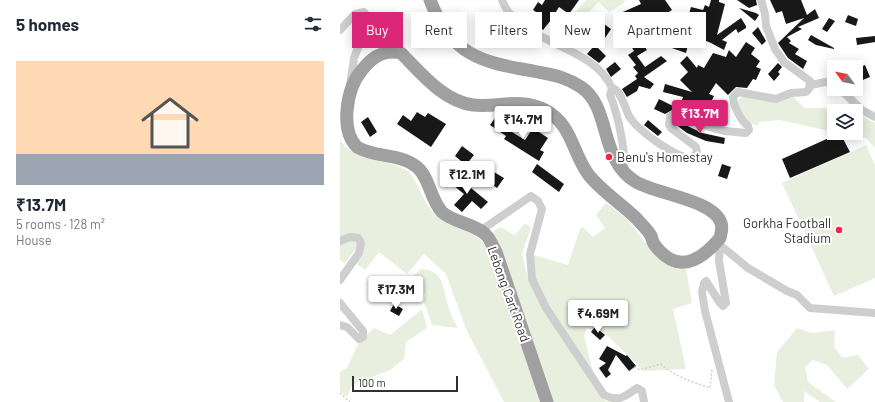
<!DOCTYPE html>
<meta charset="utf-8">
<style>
body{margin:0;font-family:Barlow,sans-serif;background:#f2f2f3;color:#1f2937;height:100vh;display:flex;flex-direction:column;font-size:15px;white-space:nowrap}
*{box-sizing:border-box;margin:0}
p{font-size:13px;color:#747a83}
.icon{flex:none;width:22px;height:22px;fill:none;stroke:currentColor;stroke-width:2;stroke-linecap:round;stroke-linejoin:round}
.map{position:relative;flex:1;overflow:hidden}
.panel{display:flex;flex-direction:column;background:#fff;width:340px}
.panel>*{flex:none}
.guide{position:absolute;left:12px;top:12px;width:380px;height:36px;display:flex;gap:8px}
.needle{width:26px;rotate:302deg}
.controls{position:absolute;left:487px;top:60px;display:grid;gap:8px}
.controls a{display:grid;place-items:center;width:36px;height:36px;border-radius:0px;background:#fff;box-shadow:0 2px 10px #0003;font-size:20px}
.scale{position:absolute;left:12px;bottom:10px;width:106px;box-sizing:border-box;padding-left:4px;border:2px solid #313131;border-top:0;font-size:11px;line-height:14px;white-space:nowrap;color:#313131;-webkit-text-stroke:3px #fff;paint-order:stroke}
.price{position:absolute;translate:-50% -34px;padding:0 9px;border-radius:4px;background:#fff;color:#222;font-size:13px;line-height:26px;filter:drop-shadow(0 1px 2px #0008)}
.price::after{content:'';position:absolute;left:50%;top:24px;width:12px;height:9px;margin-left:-6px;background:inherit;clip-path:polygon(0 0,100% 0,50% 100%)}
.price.selected{background:#db2777;color:#fff}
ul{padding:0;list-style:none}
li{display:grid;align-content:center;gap:8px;height:212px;padding:0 16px}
li span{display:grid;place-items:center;height:124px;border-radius:0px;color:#555}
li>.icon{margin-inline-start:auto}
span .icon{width:72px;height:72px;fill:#fffc;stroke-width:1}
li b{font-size:17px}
h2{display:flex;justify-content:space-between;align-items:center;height:48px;padding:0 16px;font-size:17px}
.chip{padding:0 14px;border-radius:0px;background:#fff;box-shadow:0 2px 10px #0003;font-size:14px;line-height:36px}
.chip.selected{background:#db2777;color:#fff}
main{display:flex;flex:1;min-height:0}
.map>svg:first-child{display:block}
.green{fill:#e9efde}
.building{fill:#181818}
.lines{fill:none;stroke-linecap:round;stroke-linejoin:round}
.path{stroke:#cecece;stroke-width:1.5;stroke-dasharray:2 2;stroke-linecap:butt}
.minor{stroke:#cecece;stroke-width:8}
.trunk{stroke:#a0a0a0;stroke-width:13}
.poi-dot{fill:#f72447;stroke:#fff;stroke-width:1.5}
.labels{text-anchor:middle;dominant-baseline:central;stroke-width:4;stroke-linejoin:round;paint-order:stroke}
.poi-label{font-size:13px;fill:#313131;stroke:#fff;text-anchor:start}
.street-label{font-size:13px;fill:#313131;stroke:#fff}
</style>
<main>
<section class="panel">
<h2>5 homes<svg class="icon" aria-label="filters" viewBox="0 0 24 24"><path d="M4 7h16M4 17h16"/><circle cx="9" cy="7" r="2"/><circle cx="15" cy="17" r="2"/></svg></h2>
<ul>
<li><span style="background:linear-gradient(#ffd9b3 75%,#9aa5b1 0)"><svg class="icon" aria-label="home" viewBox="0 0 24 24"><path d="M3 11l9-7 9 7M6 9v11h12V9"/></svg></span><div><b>₹13.7M</b><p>5 rooms · 128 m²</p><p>House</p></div></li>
</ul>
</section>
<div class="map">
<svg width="535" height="402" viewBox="0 0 535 402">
<rect width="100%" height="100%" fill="#fff"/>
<path class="green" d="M246,0H285L284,3L269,12L259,2L237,23L226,28L219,37L213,34L223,19L235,13Z
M404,95L437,103L453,96L464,108H507L513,111H494V132L440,120L419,122L418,126C405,122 400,112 398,100Z
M516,113L535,123V148L526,138L500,133H516Z
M0,139C10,161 50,159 68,171C79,183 84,205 96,215C117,234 136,226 152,255L204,402H164L126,329L106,274L84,254L67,274L39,252L25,270L14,262L22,243L0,240Z
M526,145L535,165V278L494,296L442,183Z
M266,203C274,209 284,215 290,223C307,243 317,266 346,269L352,303L333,309L346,369L304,371L268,336L247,328L244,336L253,372L209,307L194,279L193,255L228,265L240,229L243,227L253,237L265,228L256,215Z
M185,223L191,228L182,254L188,279L258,393L265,401L271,402H210L151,233L160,227L175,235Z
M10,238L15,240L18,246L5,263L0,260V243Z
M81,269C104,270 103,288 108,305C110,314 114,321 118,328L92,325L84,302L85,294L69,280Z
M82,309L87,328L66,342L64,359L50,370L12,385L7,397L0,391V372L7,368L19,342L34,328L50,335Z
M457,328L472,333L495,330L494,346L502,358L518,355L529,369L507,389L487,365L473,360L465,367L468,382L496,402H480L464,391V402H443L434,385L437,352Z"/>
<path class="building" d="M205,0H239L229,14L219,7L211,20L203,30L193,21L199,14L193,10L198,2L202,5Z
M299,0H325L332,10L327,13L336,25L327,32L332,38L348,45L346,53L329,47L330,45L320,36L304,15L292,21L290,18L280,24L276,15L301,4Z
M371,0H379V2L385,4L377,35L401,18L406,26V28L398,33L396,29L382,40L387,42L384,50L371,43L347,33L353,19L348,17L351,7L363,10L365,5L369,7Z
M397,0H416L417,5L409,8Z
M430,0H461L467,15L475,9L479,18L458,27L462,29L447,37L451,41L449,43L459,49L455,54L467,61L463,69L448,58L438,43L464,18L446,24L442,11L436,13Z
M399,8L416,13L419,15L415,21Z
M508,15L518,19L516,26L505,22Z
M489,18L495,21L487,32L482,29Z
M257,19L271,29L265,38L251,29Z
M418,27L426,41L422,45L412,33Z
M471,35L494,48V49L476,45L468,40Z
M535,36V42L517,45L516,38Z
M287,39L293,43L299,39L307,50L297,56L305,67L321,56L327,61L304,77L314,84L310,89L299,86L297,91L287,97L282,89L297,79L295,76L298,73L293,67L296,65L288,55L294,51Z
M406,42L415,48L411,54L420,61L416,67L421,69L416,80L413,79L407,88L396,87L388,95L376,83L369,94L374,96L368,108L353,101L349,113L334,109L325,114L314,109L319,99L339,109L343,97L323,92L325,84L352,92L340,80L348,72L340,63L347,56L357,68L358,65L364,68L373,53L386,57L389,50L396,57Z
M255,45L266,56L259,63L247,54Z
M275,62L281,69L271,77L266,69Z
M438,63L442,67L438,72L440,74L434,81L428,74Z
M525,65L530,77L518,82L516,69Z
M77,112L85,117L88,113L106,124L91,147L57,124L63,115L71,121Z
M28,117L37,132L30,137L21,122Z
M155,118L168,127L167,129L185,140L193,128L208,138L200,150L204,152L199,161L164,139L166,136L150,125Z
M308,120L322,132L318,136L304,125Z
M335,120L358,131V132L385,138L384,144L366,141L347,133L335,124Z
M500,133L510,152L450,178L442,159Z
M122,146L134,155L126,165L115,156Z
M197,164L224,184L219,192L192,172Z
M382,164L391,167L387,179L378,176Z
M142,165L164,178L157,188L145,179L146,177L138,171Z
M114,174L148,202L141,209L132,201L122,212L114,205L124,194L108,181Z
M54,304L63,309L59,316L50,311Z
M255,327L265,335L260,340L251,332Z
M267,346L286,356L287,355L296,366L289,371L276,355L268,370L271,374L266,378L259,368L266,363L259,359Z"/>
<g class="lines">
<path class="path" d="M294,367L300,370L321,364C335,377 353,382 370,388L372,369
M0,393L10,402"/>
<path class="minor" d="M162,0C178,44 252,43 272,88
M0,30L15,14L24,12L29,19L14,58L10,85
M471,85L490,81L494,84
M500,89L522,110L535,117
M284,172C286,151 278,115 270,95L272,88C281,90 285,108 289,116C298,131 335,157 352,159L357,152L356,147L331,128L329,125L330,116L334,114L373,128L385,131L406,133L409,130L408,126C401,121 394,107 393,97L398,92L436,99L451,93L466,92L469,89L470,81L444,62L435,49L426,26L425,14L421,0
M140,231L191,196L198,201L202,209L190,254L192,279L206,308L264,395C278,402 285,397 297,388L302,391L304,402
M380,238L379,261L386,303L383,306L380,303L366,281L364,283L362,292L365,311L389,402
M0,241L10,237L18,238L21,243L19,253L0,280
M380,245L408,268L447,291L457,295L470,308L535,313
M0,303L23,331V337L19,339L7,327L0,325"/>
<path class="trunk" d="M90,0C111,55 140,62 193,71C212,75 224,76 241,87C272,108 258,159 296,182C316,194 374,200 381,223C383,228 381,233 380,238C360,262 337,275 314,244C312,241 312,238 311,236C308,230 301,224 297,219C282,204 261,191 248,174C232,152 232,124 205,110C180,97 158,108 133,105C103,101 81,73 61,53C44,49 32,57 22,70C6,89 0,130 17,147C35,158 60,153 77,167C90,178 90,199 102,212C114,223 133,223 145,234C150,238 153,247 156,252L207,402"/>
</g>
<g class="poi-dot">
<circle cx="269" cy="157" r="4"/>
<circle cx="499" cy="230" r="4"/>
</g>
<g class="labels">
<g class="poi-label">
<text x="277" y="157">Benu's Homestay</text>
<text x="491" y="223" text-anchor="end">Gorkha Football<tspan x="491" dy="15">Stadium</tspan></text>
</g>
<g class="street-label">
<text transform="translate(169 294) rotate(70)">Lebong Cart Road</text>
</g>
</g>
</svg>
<div class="controls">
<a><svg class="needle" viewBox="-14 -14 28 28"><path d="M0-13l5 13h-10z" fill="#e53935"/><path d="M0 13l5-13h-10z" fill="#747a83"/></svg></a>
<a><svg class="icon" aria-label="layers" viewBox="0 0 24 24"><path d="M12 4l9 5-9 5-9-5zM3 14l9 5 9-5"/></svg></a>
</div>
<div class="scale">100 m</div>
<b class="price selected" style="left:360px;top:134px">₹13.7M</b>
<b class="price" style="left:183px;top:140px">₹14.7M</b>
<b class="price" style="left:127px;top:195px">₹12.1M</b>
<b class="price" style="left:56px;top:310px">₹17.3M</b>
<b class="price" style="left:258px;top:334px">₹4.69M</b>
<div class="guide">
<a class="chip selected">Buy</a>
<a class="chip">Rent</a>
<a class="chip">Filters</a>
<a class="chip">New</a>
<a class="chip">Apartment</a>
</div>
</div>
</main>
